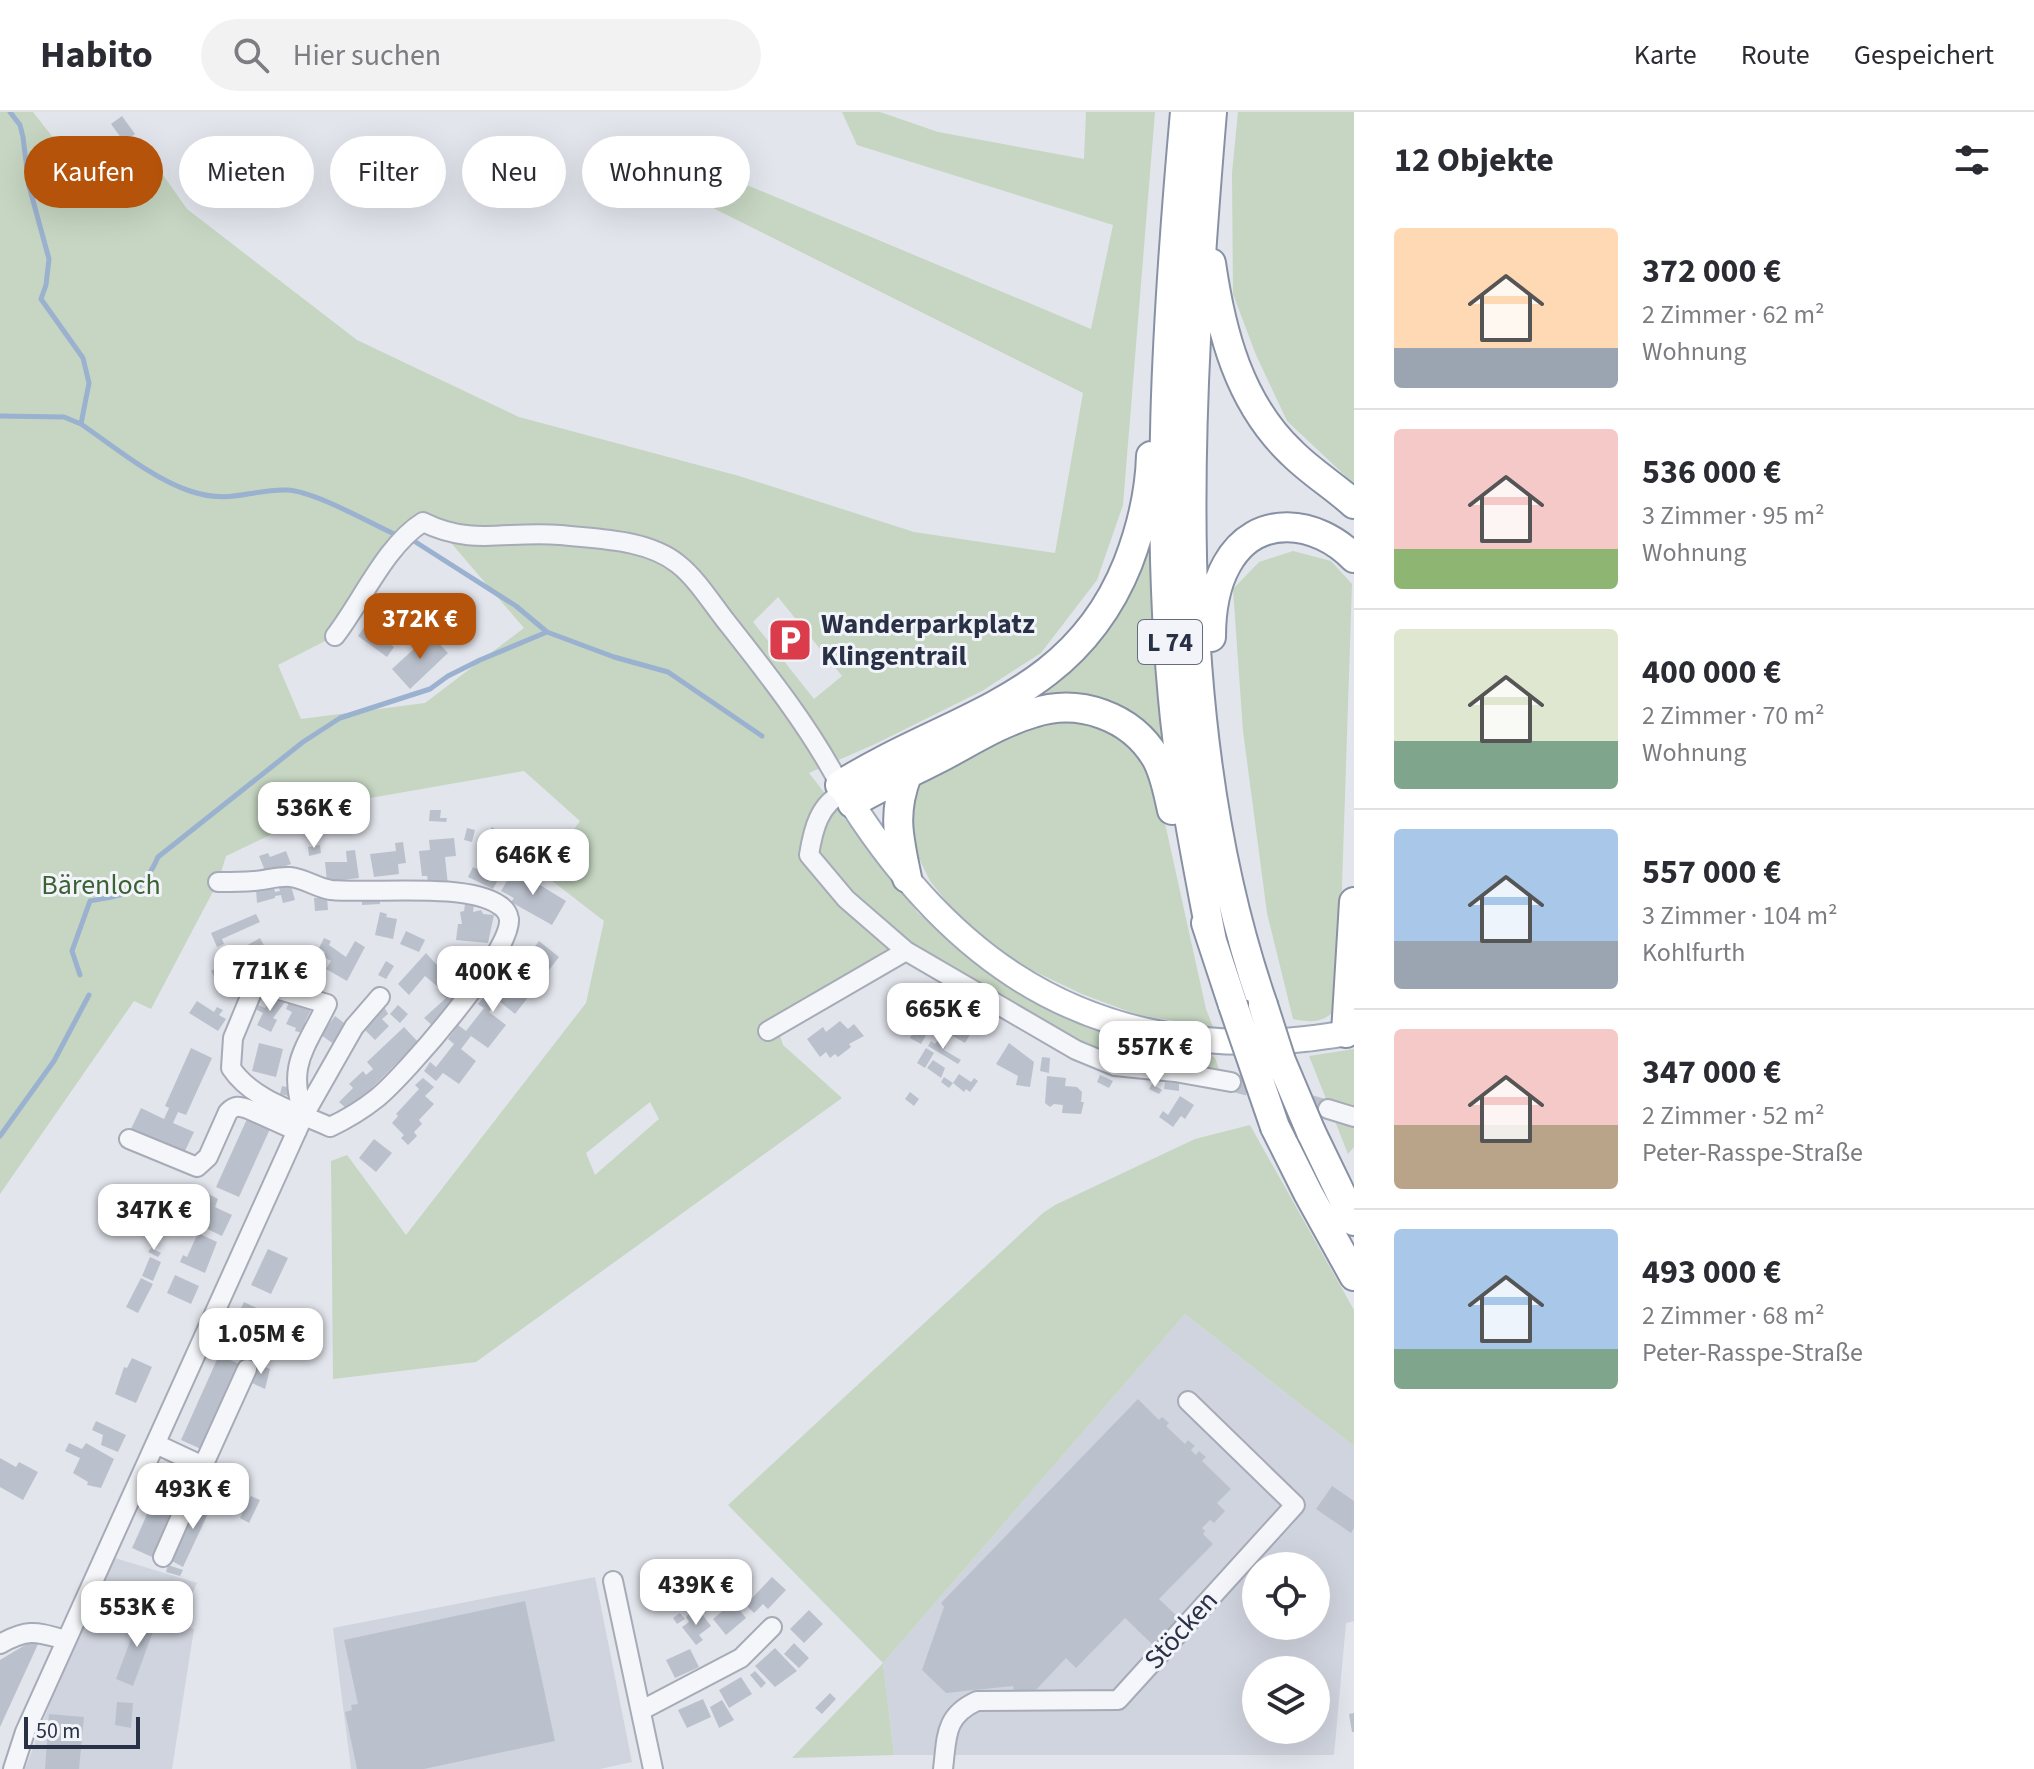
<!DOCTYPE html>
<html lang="de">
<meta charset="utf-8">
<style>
body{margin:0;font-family:"Source Sans 3",sans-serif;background:#f2f2f3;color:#2b2b33;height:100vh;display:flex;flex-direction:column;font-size:30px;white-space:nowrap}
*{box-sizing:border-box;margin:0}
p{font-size:26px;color:#7c7c81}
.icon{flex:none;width:44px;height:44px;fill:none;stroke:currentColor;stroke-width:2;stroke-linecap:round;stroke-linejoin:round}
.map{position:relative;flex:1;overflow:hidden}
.sheet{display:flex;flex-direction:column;background:#fff;width:680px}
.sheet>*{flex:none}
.guide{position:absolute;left:24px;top:24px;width:760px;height:72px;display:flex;gap:16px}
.tools{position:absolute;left:1242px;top:1440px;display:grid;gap:16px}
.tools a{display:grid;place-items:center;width:88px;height:88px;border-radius:50%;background:#fff;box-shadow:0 8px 32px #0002;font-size:40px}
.scale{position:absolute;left:24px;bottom:20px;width:116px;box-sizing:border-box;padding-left:8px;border:4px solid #283145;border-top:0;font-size:22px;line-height:28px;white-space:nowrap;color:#283145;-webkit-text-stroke:6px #f2f4f9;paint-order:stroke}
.price{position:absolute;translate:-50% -68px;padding:0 18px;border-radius:16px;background:#fff;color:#222;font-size:26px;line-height:52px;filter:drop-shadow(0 2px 4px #0008)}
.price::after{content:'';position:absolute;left:50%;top:48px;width:24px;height:18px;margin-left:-12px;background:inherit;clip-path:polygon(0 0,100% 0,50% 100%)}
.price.current{background:#b45309;color:#fff}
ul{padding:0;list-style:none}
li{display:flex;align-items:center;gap:24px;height:200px;padding:0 40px}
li+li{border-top:2px solid #e1e1e2}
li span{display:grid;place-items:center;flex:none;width:224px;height:160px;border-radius:8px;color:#555}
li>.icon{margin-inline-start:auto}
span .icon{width:96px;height:96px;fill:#fffc;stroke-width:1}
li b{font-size:34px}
h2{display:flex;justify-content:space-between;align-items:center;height:96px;padding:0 40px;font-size:34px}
.chip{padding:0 28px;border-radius:36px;background:#fff;box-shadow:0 8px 32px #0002;font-size:28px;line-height:72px}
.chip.current{background:#b45309;color:#fff}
header{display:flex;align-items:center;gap:48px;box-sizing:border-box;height:112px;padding:0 40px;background:#fff;border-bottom:2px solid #e1e1e2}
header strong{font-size:38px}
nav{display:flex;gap:44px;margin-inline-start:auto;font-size:28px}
.search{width:560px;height:72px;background:#f2f2f3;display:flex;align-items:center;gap:20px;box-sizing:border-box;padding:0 28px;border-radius:44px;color:#7c7c81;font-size:30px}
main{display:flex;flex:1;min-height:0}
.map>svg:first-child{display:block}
.built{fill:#d0d4de;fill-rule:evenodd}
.green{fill:#c6d6c2;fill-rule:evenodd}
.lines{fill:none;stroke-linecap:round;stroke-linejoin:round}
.stream{stroke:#9ab1cf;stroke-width:5}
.building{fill:#bbc1cc}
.minor-tunnel{stroke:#bdc1cb;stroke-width:18;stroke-dasharray:18 9;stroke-linecap:butt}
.minor-casing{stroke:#a6abb7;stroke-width:22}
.major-casing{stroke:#a0a8b8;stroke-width:28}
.highway-casing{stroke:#8891a4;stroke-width:32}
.minor{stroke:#f5f6f9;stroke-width:18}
.major{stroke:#fff;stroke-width:24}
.highway{stroke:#fff;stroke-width:28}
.highway-bridge-casing{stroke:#8891a4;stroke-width:32;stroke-linecap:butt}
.highway-bridge{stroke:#fff;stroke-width:28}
.labels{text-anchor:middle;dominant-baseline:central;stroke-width:6;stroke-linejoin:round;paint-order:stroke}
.shield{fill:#f2f4f9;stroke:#656c7b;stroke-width:2}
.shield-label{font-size:26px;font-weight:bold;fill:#283145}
.poi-label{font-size:28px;font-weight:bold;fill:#283145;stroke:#f2f4f9;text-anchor:start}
.park-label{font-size:28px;fill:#3a6234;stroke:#f2f4f9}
.street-label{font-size:28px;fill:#283145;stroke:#f2f4f9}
</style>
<header>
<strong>Habito</strong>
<div class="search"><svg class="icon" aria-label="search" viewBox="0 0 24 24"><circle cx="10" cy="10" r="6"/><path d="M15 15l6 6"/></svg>Hier suchen</div>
<nav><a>Karte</a><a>Route</a><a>Gespeichert</a></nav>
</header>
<main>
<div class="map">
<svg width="1354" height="1657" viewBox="0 0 1354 1657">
<rect width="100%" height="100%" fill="#e2e5ec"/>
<path class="built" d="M1185,1202L1354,1334V1509L1346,1511L1334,1643H894L883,1551ZM1256,1454H1316V1514H1256ZM1256,1558H1316V1618H1256Z
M115,1446L197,1471L179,1511L194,1517L172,1657H25L53,1583Z
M595,1465L632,1650L600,1657H351L333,1516Z"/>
<path class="green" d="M0,0H33L87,69L142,33L187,97L357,228L519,305L739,364L914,420L1055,441L1083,281L675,77L692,50L1091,217L1113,113L857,33L842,0H880L938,20L1084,47L1086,0H1155L1123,393L1097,468L1041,541L982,579L875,632L809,661L918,801L979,852L1206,939L1215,946L1221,963L1123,948L1078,933L936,852L885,846L774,905L783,933L842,986L476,1250L333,1267L331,1049L347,1043L406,1123L586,891L604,809L542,761L580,709L524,659L336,692L226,744L218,770L151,897L134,889L0,1082ZM423,410L440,418L524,516L425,591L301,607L278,553L335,524ZM778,485L842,564L814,587L753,510ZM650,990L659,1007L595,1063L586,1041Z
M1238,0H1354V372L1287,309L1256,243L1233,182L1232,61Z
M1157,367L1176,680L1153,629L1014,590L1053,569Z
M1293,439L1331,449L1352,472L1338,895C1324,911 1313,911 1293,907L1267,801L1243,619L1233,477L1259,450Z
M1066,607C1120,618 1124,619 1155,666L1206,897L1213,915L1138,903L1082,882L1021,853L958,804L930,769L914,736L907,692L917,671L940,655L1039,610Z
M1354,937V1035L1348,1042L1309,944Z
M1250,1013L1354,1198V1334L1185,1202L883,1551L894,1643L792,1646L883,1551L728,1393L1043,1101L1055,1093L1195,1027Z"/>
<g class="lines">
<path class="stream" d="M10,0L20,13L23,25L29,74L49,147L46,173L41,187L83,246L89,271L81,312C113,334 153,367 190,379C232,393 249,377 287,378C314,379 368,410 394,422
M0,304L64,305L81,312
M414,429L516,494L547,520
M80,863L72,839L90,789C128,782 142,782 158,745L303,630L340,606L430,577L448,564L480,548L547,520L614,545L668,560L762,624
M0,1024L54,949L89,883"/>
</g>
<path class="building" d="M122,4L135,22L124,30L111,12Z
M376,499L391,510L381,525L394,535L387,545L358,524Z
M430,522L448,541L410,577L392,557Z
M430,698H441L440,706H447L446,710L429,709Z
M492,715L505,725L508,722L519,731L516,736L521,741L519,745L529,747L528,755L513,752L500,742L497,747L479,734Z
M467,716L475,718L472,730L464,728Z
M454,726L456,744L445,745L448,773L429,776L427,764H422L419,739L430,738L429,728Z
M403,730L406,751L398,752L399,762L374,765L370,742L396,739L395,731Z
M320,733L321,741L309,744L308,735Z
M355,738L359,766L327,770L325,750H347L346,739Z
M286,739L291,752L266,761L259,744L268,741L270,745Z
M473,755L498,768L493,777L468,765Z
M514,757L566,789L552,813L511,790L514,786L501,779Z
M290,770L295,788L283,791L281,783L275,784V786L257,791L256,778L274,775L275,780L280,779L278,773Z
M379,781L380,792L362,793V783Z
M327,785L328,798L315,799L314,786Z
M465,792L474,793L473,800L481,798L483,802L494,803L488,831L456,828L458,812H462L460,800L464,799Z
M380,800L387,802L386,805L397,807L393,827L375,823Z
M256,802L260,810L222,827L224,832L217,835L211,821Z
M406,819L425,828L419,840L400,832Z
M260,826L266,837L240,852L234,841Z
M324,826L331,829L329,833L346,845L355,829L365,835L347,869L326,857L331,849L324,845L325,840L319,836Z
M539,829L559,845L542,867L539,865L535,871L521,860L517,866L533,879L515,902L498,888L489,900L506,913L488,936L471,924L461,937L476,949L459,972L443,961L436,969L424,959L430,950L436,955L454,932L448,927L458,913L466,919L484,896L478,892L488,880L493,884L511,861L506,857L510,851L514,855L519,849L522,851Z
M426,841L447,864L438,875L425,864L409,883L398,872Z
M447,842L455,849L451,853L442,846Z
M262,847L270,851L261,865L254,861Z
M386,849L394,854L386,867L378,863Z
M464,849L472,850L471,858L463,857Z
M220,854L224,861L215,866L211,859Z
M283,855L290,857L288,862L324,870L322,880L273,871L278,857L283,858Z
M945,871L964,884L957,894L938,882Z
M450,872L455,877L458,873L464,877L433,914L424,906L446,886L441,882Z
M910,879L928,889L921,902L934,909L921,932L910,926L914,919L905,914L911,905L899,898Z
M275,882L285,890L273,906L277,908L271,920L257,913L263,901L255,897L256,892L265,896Z
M290,888L311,898L305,910L314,914L310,923L295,919L296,916L286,912L292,900L286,897Z
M197,889L214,900L217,895L223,898L219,903L226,907L218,919L189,901Z
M382,891L388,902L382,907L389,914L375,928L359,912Z
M398,893L408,902L400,911L390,902Z
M335,904L348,914L335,933L321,923Z
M956,906L974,916L965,931L948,921Z
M840,909L848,917L854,912L864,924L849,932L851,935L838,945L835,942L830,946L826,940L820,945L807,927L823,915L826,920Z
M404,915L418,930L349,999L339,990L353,976L349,972L363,959L366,963L373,957L367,950Z
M931,929L935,932L937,929L946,934L944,938L961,948L958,952L928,934Z
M259,931L283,937L276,965L252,959Z
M1009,931L1034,950L1030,975L1016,973L1018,964L996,952Z
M191,936L212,946L186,1003L178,1000L173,1011L194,1020L183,1043L130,1019L141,996L164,1007L169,996L165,994Z
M926,936L934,941L925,956L917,951Z
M1042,945L1050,946L1049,961L1040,959Z
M933,948L945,956L941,966L927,956Z
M959,962L971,970L974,966L978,969L970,980L966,977L964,980L953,971Z
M1100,963L1113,969L1109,976L1097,970Z
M1047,964L1066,966L1065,974L1077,975L1082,980L1081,990H1084L1081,1002L1062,1001L1063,993L1054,992L1050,995L1045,991Z
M944,965L953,971L949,976L941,970Z
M423,966L434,975L425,984L434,992L419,1008L422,1012L414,1020L417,1024L408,1033L401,1026L404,1023L392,1011L398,1004L396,1002L419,977L415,973Z
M1165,970L1179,971V979L1164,977Z
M1152,972L1162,978L1159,982L1149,977Z
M282,974L290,976L288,984L280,982Z
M910,980L919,987L914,994L905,987Z
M1180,984L1194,993L1185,1007L1181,1004L1173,1015L1159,1005L1163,999L1168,1003Z
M247,1007L270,1017L239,1085L216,1075Z
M374,1027L392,1041L376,1060L359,1046Z
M199,1077L218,1087L215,1095L232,1103L222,1124L197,1112L206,1091L195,1086Z
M143,1082L153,1084L151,1094L141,1092Z
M198,1121L217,1130L205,1161L180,1150L183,1143L187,1145Z
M151,1136L161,1141L158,1145L148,1140Z
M268,1137L288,1146L271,1182L251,1173Z
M150,1145L161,1150L153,1169L142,1164Z
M175,1163L199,1174L191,1192L167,1181Z
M141,1166L153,1172L138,1201L126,1195Z
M244,1190L263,1199L247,1235L227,1226Z
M219,1243L239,1252L201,1337L181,1328Z
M132,1246L152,1255L136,1291L115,1282L124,1255L127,1256Z
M257,1252L270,1257L265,1277L252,1271Z
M1138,1287L1159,1308L1162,1305L1169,1311L1166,1314L1185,1332L1188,1328L1195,1334L1191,1338L1196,1343L1199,1339L1206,1345L1202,1349L1231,1377L1217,1391L1225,1399L1214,1411L1210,1408L1202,1416L1205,1419L1203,1422L1213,1432L1159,1487L1181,1508L1155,1535L1125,1506L1076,1556L1066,1546L1033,1581L1014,1579L1013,1574L946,1581L922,1558L944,1495L941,1491Z
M96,1309L126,1323L118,1340L101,1333L103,1323L92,1318Z
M69,1331L82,1337L86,1331L114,1347L101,1376L87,1373L88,1370L73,1361L80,1346L65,1339Z
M0,1346L16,1355L19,1350L38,1360L23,1388L0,1375Z
M170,1351L190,1360L152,1445L132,1436Z
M1332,1374L1354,1389V1416L1351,1421L1316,1397Z
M202,1383L214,1389L183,1455L172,1449Z
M251,1384L260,1388L249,1411L240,1406Z
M168,1453L183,1458L180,1464L166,1460Z
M772,1465L786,1478L768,1497L763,1492L754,1501L736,1483L732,1487L727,1482L736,1472L751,1487Z
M525,1489L555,1629L424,1657H357L345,1600L352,1598L351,1593L358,1592L344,1528Z
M733,1490L746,1506L726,1523L713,1507Z
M809,1498L823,1512L804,1531L790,1517Z
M141,1500L158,1506L133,1574L116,1567Z
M690,1500L696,1507L702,1502L711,1514L699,1523L703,1528L696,1533L682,1515L689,1510L686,1505Z
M680,1501L685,1507L677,1512L673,1506Z
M35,1527L39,1530L0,1615V1548Z
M794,1531L809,1546L799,1556L784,1542Z
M775,1536L797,1559L775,1575L755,1554Z
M690,1537L699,1555L675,1566L666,1548Z
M755,1559L766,1571L761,1576L750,1563Z
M741,1565L752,1582L729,1596L719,1578Z
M830,1581L836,1587L822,1602L815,1596Z
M703,1587L711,1605L687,1616L678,1598Z
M722,1588L734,1608L719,1616L710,1595Z
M117,1590L133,1591L131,1616L115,1613Z
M1354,1601V1620H1352L1349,1602Z
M49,1602L84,1605L79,1657H45Z"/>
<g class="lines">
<path class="minor-tunnel" d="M1231,970L1328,997"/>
<g class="minor-casing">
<path id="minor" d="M335,524C362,489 386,433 423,410C473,435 508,418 560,423C597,427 647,427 678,452C696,466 711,490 725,508C766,560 809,614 840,673
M845,680C819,691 813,718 809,743L846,787L906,839L1076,938L1115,954L1175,960L1231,970
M218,770C230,770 242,770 254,769C266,768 279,764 290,765C304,766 317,776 331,778C372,782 466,770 499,793C504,796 508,801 509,807C512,841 405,963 377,986C362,998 347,1007 330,1015C297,1000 252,988 231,956L233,926L252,880
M280,878L327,892C306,936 286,953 304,1003
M768,919L906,839
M1328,997L1354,1005
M129,1027L197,1055L208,1045L228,1000C235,993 239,994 248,997L297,1019
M156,1332L203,1354L247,1257
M197,1367L237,1387
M163,1445L203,1354
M613,1469L653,1657
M0,1532C29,1516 36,1520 66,1528
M642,1598L741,1546L772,1515
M13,1657L25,1620L304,1003L354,915L380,885
M943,1657C947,1625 944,1604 977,1589L1118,1588L1295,1393L1188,1289"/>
</g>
<g class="major-casing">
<path id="major" d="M842,676C940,835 1065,932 1257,930C1290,930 1322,925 1354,920"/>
</g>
<g class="highway-casing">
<path id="highway" d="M1185,0C1167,201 1154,406 1175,607C1183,681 1198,755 1212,829
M1212,0C1188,289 1166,614 1263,893
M1211,151C1221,220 1239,291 1292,341C1311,360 1334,374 1354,392
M1211,525C1211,500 1214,475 1227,452C1256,400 1317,408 1354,446
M840,673C953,602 1073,589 1128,451C1141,417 1150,379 1151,344
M852,691C882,674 914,659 945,643C973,628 1002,610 1033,601C1079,586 1131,604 1156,646C1165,662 1168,681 1172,698
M907,766C899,726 892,703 907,663
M1206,811L1233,893
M1346,921L1354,790
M1275,1015L1308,1081L1354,1164
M1311,1020L1354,1109"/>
</g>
<use href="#minor" class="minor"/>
<use href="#major" class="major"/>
<use href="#highway" class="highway"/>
<g class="highway-bridge-casing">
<path id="highway-bridge" d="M1233,893L1275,1015
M1263,893L1281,949L1311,1020"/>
</g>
<use href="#highway-bridge" class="highway-bridge"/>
</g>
<defs>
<g id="parking-square" transform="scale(2.3)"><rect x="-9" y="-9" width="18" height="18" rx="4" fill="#db3c4c" stroke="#f2f4f9"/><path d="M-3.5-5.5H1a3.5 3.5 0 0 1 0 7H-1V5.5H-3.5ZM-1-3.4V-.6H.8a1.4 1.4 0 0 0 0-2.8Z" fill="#fff"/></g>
</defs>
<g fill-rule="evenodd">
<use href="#parking-square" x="790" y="528"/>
</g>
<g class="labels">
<rect class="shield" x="1138" y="508" width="64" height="44" rx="6"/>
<g class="shield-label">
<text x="1170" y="530">L 74</text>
</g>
<g class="poi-label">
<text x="821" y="512">Wanderparkplatz<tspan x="821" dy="32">Klingentrail</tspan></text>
</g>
<g class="park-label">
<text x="101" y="773">Bärenloch</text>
</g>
<g class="street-label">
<text transform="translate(1181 1518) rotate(-48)">Stöcken</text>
</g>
</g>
</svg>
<div class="tools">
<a><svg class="icon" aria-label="locate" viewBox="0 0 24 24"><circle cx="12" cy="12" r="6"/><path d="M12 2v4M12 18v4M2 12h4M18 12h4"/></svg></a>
<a><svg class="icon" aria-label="layers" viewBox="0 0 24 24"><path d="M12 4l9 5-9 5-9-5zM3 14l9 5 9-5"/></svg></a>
</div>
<div class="scale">50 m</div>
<b class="price current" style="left:420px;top:549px">372K €</b>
<b class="price" style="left:314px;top:738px">536K €</b>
<b class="price" style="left:533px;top:785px">646K €</b>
<b class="price" style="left:270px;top:901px">771K €</b>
<b class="price" style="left:493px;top:902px">400K €</b>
<b class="price" style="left:943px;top:939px">665K €</b>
<b class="price" style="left:1155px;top:977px">557K €</b>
<b class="price" style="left:154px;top:1140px">347K €</b>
<b class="price" style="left:261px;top:1264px">1.05M €</b>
<b class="price" style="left:193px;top:1419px">493K €</b>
<b class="price" style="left:696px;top:1515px">439K €</b>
<b class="price" style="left:137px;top:1537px">553K €</b>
<div class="guide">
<a class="chip current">Kaufen</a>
<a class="chip">Mieten</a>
<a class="chip">Filter</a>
<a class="chip">Neu</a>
<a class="chip">Wohnung</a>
</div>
</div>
<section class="sheet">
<h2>12 Objekte<svg class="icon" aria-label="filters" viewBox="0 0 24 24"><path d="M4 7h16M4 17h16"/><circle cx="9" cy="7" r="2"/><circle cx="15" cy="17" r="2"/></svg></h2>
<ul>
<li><span style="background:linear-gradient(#ffd9b3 75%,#9aa5b1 0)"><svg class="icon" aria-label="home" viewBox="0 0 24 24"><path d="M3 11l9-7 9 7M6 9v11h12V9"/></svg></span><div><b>372 000 €</b><p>2 Zimmer · 62 m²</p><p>Wohnung</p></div></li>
<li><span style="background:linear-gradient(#f6c9c9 75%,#8fb573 0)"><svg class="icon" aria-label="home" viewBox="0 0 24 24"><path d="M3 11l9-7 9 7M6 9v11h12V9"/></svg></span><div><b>536 000 €</b><p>3 Zimmer · 95 m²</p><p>Wohnung</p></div></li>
<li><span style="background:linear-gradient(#dfe7d0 70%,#7fa58c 0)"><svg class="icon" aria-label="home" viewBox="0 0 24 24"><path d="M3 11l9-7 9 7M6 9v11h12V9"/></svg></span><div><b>400 000 €</b><p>2 Zimmer · 70 m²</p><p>Wohnung</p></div></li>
<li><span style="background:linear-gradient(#a9c7e8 70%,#9aa5b1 0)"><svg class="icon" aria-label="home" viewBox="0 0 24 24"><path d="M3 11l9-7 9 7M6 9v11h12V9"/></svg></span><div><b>557 000 €</b><p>3 Zimmer · 104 m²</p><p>Kohlfurth</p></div></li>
<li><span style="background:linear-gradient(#f6c9c9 60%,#b9a48a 0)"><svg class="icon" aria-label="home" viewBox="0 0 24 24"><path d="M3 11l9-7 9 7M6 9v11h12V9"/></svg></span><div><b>347 000 €</b><p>2 Zimmer · 52 m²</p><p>Peter-Rasspe-Straße</p></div></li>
<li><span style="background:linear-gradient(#a9c7e8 75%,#7fa58c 0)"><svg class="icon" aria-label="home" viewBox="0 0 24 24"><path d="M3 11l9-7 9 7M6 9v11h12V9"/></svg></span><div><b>493 000 €</b><p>2 Zimmer · 68 m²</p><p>Peter-Rasspe-Straße</p></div></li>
</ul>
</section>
</main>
